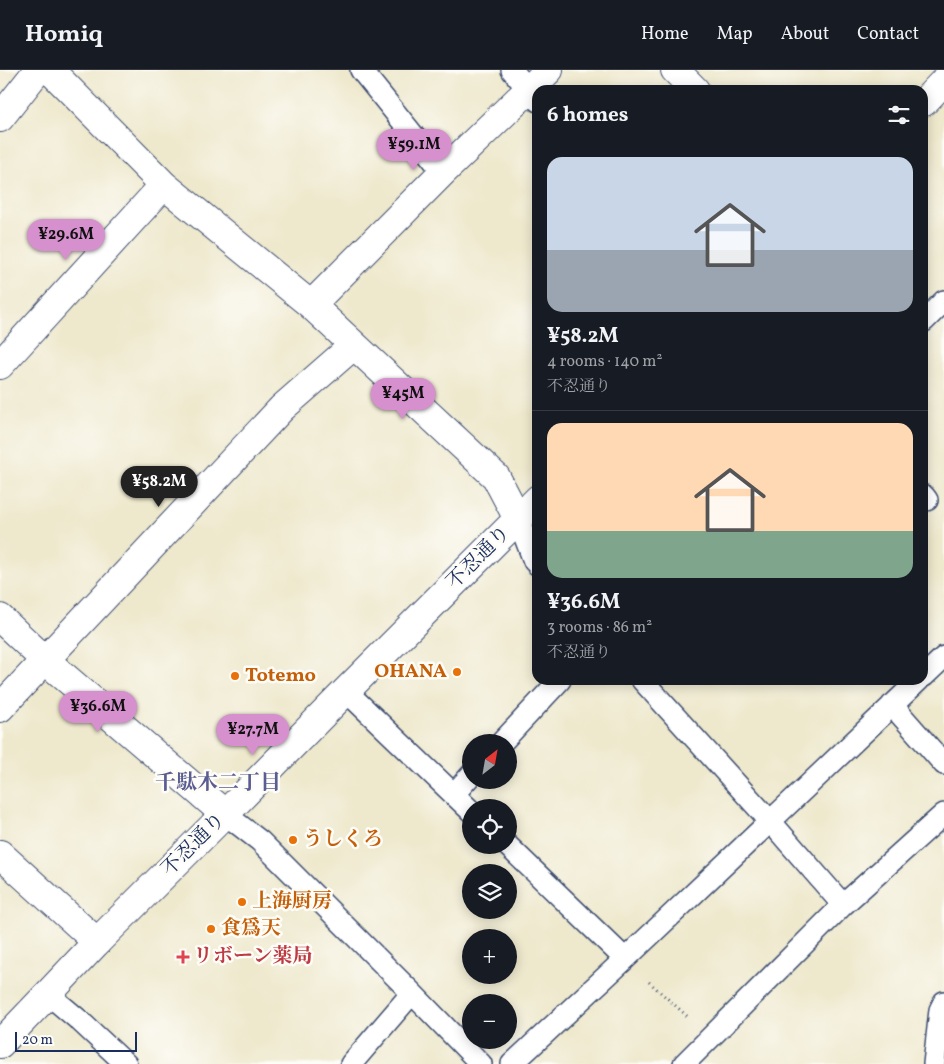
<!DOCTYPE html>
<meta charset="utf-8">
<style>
body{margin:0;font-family:Vollkorn,"Noto Serif JP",serif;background:#242831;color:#f1f3f6;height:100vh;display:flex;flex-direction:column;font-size:19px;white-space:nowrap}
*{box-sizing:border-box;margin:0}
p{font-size:16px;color:#9ea1a6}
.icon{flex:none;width:28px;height:28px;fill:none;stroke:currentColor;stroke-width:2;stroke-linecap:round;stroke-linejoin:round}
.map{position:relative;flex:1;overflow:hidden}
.sheet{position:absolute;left:532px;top:15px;width:396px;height:600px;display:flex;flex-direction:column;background:#171b24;border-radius:15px;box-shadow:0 2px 12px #0003}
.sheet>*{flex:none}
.needle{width:32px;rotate:31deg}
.fabs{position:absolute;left:462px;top:664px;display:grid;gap:10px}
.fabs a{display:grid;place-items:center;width:55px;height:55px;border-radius:50%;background:#171b24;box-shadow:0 2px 12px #0003;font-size:25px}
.scale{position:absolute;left:15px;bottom:12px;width:122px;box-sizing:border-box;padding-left:5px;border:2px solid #1b2f5e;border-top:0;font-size:14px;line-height:18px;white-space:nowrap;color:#1b2f5e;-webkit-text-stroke:4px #fdfcf7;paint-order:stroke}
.price{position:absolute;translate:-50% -42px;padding:0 11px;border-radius:18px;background:#d690ce;color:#111;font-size:16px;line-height:32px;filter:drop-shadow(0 1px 2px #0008)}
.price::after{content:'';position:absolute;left:50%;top:30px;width:15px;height:11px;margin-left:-8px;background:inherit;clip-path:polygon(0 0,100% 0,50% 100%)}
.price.current{background:#222;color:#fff}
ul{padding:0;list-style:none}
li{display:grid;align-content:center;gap:10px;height:265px;padding:0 15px}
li+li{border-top:1px solid #363941}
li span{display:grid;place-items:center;height:155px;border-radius:15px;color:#555}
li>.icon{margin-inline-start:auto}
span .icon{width:90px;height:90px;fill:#fffc;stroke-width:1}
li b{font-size:21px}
h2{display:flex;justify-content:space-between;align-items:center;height:60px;padding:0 15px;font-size:21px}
header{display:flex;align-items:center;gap:30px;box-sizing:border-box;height:70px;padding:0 25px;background:#171b24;border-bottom:1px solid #363941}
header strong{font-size:24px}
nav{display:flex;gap:28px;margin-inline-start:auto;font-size:18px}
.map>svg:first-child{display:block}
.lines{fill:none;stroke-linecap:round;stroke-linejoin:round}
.lane-casing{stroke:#3b4b6e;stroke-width:24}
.street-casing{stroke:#3b4b6e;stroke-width:30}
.secondary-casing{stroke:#3b4b6e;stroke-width:30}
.path{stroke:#3b4b6e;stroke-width:3;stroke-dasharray:1 4;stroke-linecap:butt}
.lane{stroke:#fff;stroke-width:21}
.street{stroke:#fff;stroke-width:28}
.secondary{stroke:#fff;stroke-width:28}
.food-dot{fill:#e8710a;stroke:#fdfcf7;stroke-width:2}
.health-dot{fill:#e0444e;stroke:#fdfcf7;stroke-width:2}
.labels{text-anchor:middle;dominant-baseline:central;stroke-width:5;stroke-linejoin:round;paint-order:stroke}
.street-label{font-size:20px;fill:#1b2f5e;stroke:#fdfcf7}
.food-label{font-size:20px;font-weight:bold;fill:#c56008;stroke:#fdfcf7;text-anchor:start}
.health-label{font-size:20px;font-weight:bold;fill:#be3a42;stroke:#fdfcf7;text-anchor:start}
.neighbourhood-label{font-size:21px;font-weight:bold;fill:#595d91;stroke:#fdfcf7}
</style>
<header>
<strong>Homiq</strong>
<nav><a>Home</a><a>Map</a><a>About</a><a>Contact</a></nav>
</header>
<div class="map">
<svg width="944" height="994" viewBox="0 0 944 994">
<rect width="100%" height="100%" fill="#fdfcf7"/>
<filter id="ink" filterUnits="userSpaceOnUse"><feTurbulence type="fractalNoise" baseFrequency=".02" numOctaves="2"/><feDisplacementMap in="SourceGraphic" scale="10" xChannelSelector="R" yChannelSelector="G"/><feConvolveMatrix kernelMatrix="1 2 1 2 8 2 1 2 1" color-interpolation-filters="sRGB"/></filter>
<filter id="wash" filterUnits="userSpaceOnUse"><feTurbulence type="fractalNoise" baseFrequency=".0096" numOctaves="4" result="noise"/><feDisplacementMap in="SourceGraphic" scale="20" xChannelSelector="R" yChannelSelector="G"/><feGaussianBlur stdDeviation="1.12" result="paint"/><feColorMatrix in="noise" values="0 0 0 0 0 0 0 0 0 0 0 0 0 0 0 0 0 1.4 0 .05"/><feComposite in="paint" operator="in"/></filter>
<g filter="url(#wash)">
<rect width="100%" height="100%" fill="#eee8cc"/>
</g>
<g filter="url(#ink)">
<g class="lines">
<g class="lane-casing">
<path id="lane" d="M361,0L443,102
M512,0L538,31
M924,251L944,231
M924,426L927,430
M518,449L534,491L538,495
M924,606L944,587
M642,610L770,751L843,835
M346,621L471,741
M892,635L944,694
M502,672L560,610
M454,724L471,705
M225,744L260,771L412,923L481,994
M507,775L625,889
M48,924L80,951L126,994
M351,994L412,923
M512,994L625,889L919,610
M684,994L843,835L944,744
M934,994L940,940L944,932"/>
</g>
<g class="street-casing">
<path id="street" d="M50,0L164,115L311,235L496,407L518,449
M675,0L695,20
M0,48L38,0
M311,235L443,102L549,0
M0,295L164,115
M0,548L45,590L225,744
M0,638L282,338L354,275
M0,784L97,872"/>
</g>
<g class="secondary-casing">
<path id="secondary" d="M924,32L944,11
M0,974L48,924L97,872L225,744L346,621L538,429"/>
</g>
<path class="path" d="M649,912L687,946"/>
<use href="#lane" class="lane"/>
<use href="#street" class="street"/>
<use href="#secondary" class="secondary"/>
</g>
</g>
<g class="food-dot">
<circle cx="457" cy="602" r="5"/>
<circle cx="235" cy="606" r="5"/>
<circle cx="293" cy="770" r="5"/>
<circle cx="242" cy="832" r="5"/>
<circle cx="211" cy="859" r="5"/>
</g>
<path class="health-dot" d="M180.5 879.5h5v5h5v5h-5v5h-5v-5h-5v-5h5z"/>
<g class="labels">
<g class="street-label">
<text transform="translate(479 488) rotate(-45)">不忍通り</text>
<text transform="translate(194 775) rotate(-45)">不忍通り</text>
</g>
<g class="food-label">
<text x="447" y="602" text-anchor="end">OHANA</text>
<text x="245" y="606">Totemo</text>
<text x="303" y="770">うしくろ</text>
<text x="252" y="832">上海厨房</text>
<text x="221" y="859">食爲天</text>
</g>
<g class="health-label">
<text x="193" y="887">リボーン薬局</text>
</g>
<g class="neighbourhood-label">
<text x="218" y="713">千駄木二丁目</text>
</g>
</g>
</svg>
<div class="fabs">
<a><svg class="needle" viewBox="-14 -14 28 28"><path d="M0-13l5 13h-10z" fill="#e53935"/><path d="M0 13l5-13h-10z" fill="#9ea1a6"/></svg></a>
<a><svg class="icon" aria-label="locate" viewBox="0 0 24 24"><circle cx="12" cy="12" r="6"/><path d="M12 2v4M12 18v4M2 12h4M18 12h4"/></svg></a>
<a><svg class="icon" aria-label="layers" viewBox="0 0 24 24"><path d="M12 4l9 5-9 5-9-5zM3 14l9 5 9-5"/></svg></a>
<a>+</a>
<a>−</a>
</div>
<div class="scale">20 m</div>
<b class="price" style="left:414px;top:101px">¥59.1M</b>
<b class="price" style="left:66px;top:191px">¥29.6M</b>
<b class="price" style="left:403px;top:350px">¥45M</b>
<b class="price current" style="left:159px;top:438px">¥58.2M</b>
<b class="price" style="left:98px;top:663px">¥36.6M</b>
<b class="price" style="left:253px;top:686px">¥27.7M</b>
<section class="sheet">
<h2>6 homes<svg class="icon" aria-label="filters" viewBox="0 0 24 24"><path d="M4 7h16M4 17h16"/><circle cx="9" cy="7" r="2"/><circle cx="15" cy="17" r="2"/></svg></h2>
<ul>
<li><span style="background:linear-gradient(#c9d6e8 60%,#9aa5b1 0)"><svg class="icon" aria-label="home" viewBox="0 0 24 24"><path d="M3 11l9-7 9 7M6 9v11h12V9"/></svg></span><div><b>¥58.2M</b><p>4 rooms · 140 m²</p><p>不忍通り</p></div></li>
<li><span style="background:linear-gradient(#ffd9b3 70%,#7fa58c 0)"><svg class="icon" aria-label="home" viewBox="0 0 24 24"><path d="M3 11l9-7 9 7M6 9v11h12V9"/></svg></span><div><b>¥36.6M</b><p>3 rooms · 86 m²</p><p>不忍通り</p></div></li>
</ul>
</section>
</div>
